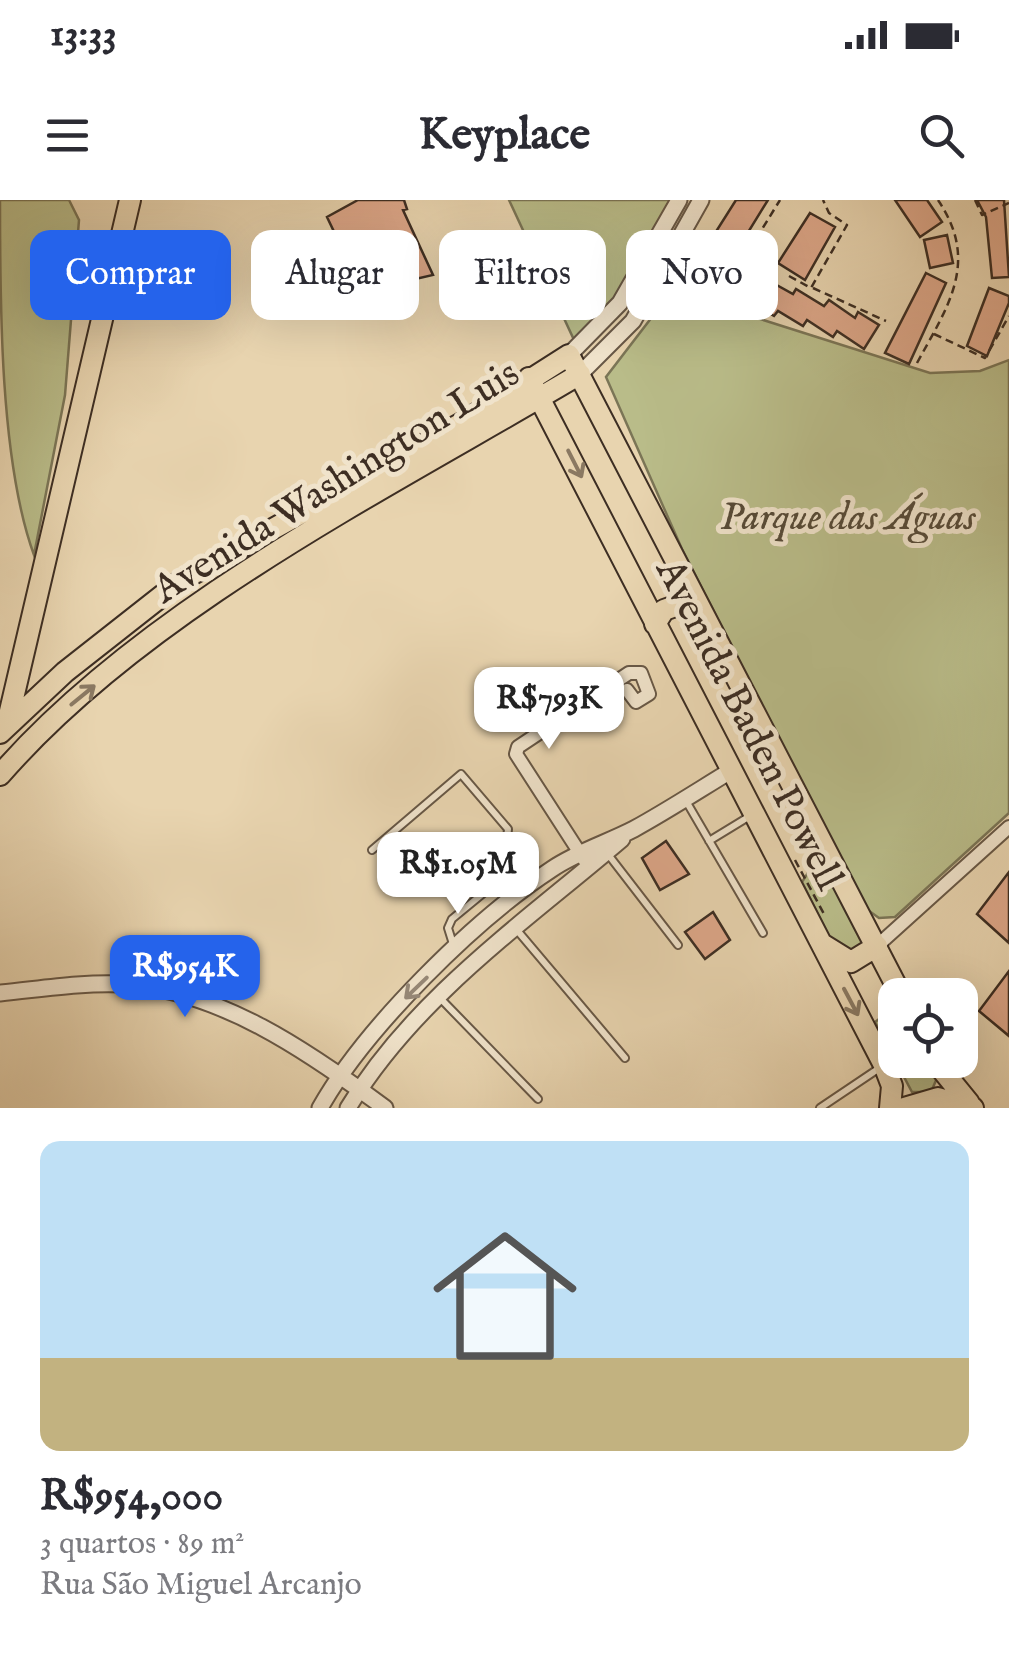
<!DOCTYPE html>
<html lang="pt">
<meta charset="utf-8">
<style>
body{margin:0;font-family:"IM FELL English",serif;background:#f7f7f7;color:#2b2b33;height:100vh;display:flex;flex-direction:column;font-size:38px;white-space:nowrap}
*{box-sizing:border-box;margin:0}
p{font-size:32px;color:#7c7c81}
.icon{flex:none;width:55px;height:55px;fill:none;stroke:currentColor;stroke-width:2;stroke-linecap:round;stroke-linejoin:round}
.map{position:relative;height:908px;overflow:hidden}
.drawer{display:flex;flex-direction:column;background:#fff;flex:1}
.drawer>*{flex:none}
.banner{position:absolute;left:30px;top:30px;width:950px;height:90px;display:flex;gap:20px}
.fabs{position:absolute;left:878px;top:778px;display:grid;gap:20px}
.fabs a{display:grid;place-items:center;width:100px;height:100px;border-radius:20px;background:#fff;box-shadow:0 10px 40px #0002;font-size:50px}
.price{position:absolute;translate:-50% -85px;padding:0 22px;border-radius:20px;background:#fff;color:#222;font-size:32px;line-height:65px;filter:drop-shadow(0 2px 5px #0008)}
.price::after{content:'';position:absolute;left:50%;top:60px;width:30px;height:22px;margin-left:-15px;background:inherit;clip-path:polygon(0 0,100% 0,50% 100%)}
.price.selected{background:#2563eb;color:#fff}
ul{padding:0;list-style:none}
li{display:grid;align-content:center;gap:20px;height:530px;padding:0 40px}
li+li{border-top:2px solid #e1e1e2}
li span{display:grid;place-items:center;height:310px;border-radius:20px;color:#555}
li>.icon{margin-inline-start:auto}
span .icon{width:180px;height:180px;fill:#fffc;stroke-width:1}
li b{font-size:42px}
.tag{padding:0 35px;border-radius:20px;background:#fff;box-shadow:0 10px 40px #0002;font-size:35px;line-height:90px}
.tag.selected{background:#2563eb;color:#fff}
.status{display:flex;justify-content:space-between;align-items:center;height:70px;padding:0 50px;background:#fff;direction:ltr}
.status svg{height:28px;fill:currentColor}
header{display:flex;justify-content:space-between;align-items:center;height:130px;padding:0 40px;background:#fff;font-size:45px;font-weight:700}
.map>svg:first-child{display:block}
.green{fill:#b9bc89;stroke:#7b7556;stroke-width:2.5}
.building{fill:#dda789;stroke:#3d2e23;stroke-width:2.5}
.lines{fill:none;stroke-linecap:round;stroke-linejoin:round}
.service-casing{stroke:#685846;stroke-width:10}
.minor-casing{stroke:#685846;stroke-width:16}
.tertiary-casing{stroke:#685846;stroke-width:19}
.primary-casing{stroke:#3d2e23;stroke-width:24}
.path{stroke:#3d2e23;stroke-width:2.5;stroke-dasharray:8 5;stroke-linecap:butt}
.service{stroke:#f0e3cb;stroke-width:6}
.minor{stroke:#f0e3cb;stroke-width:12}
.tertiary{stroke:#f0e3cb;stroke-width:15}
.primary{stroke:#e8d4af;stroke-width:20}
.oneway{stroke:#8a7962}
.oneway2{stroke:#968877}
.labels{text-anchor:middle;dominant-baseline:central;stroke-width:10;stroke-linejoin:round;paint-order:stroke}
.street-label{font-size:40px;fill:#3d2e23;stroke:#f0e3cb}
.park-label{font-size:40px;font-style:italic;fill:#564a37;stroke:#f0e3cb}
</style>
<div class="status"><b>13:33</b><svg viewBox="0 0 49 12"><path d="M0 12V9h3v3zM5 12V6h3v6zM10 12V3h3v9zM15 12V0h3v12zM26 1h20v11H26zM47 4h2v5h-2z"/></svg></div>
<header><svg class="icon" aria-label="menu" viewBox="0 0 24 24"><path d="M4 6h16M4 12h16M4 18h16"/></svg>Keyplace<svg class="icon" aria-label="search" viewBox="0 0 24 24"><circle cx="10" cy="10" r="6"/><path d="M15 15l6 6"/></svg></header>
<div class="map">
<svg width="1009" height="908" viewBox="0 0 1009 908">
<rect width="100%" height="100%" fill="#e8d4af"/>
<filter id="stains"><feTurbulence type="fractalNoise" baseFrequency=".002" numOctaves="4"/><feColorMatrix values="0 0 0 0 .2 0 0 0 0 .09 0 0 0 0 .02 0 0 0 .5 -.17"/></filter>
<radialGradient id="worn" r=".72"><stop offset=".6" stop-color="#630" stop-opacity="0"/><stop offset="1" stop-color="#630" stop-opacity=".3"/></radialGradient>
<path class="green" d="M0,0H69L79,20L65,195L34,355C0,262 0,104 0,0Z
M509,0H673L621,93L575,142Z
M672,91L930,173L980,171L1009,160V613L895,717L879,718L865,708L682,349L606,177Z
M811,668H824L864,739L860,747L849,751L833,744L802,682Z
M895,807V860H928L937,878L931,892H912L875,822Z"/>
<path class="building" d="M358,0H404L407,9L403,10L433,75L394,84L370,107L327,17Z
M736,0H768L710,94L686,79Z
M895,0H927L942,22L920,37Z
M977,0H1004L1009,77L992,78L986,17Z
M810,13L835,27L805,80L778,63Z
M947,35L953,63L930,68L924,40Z
M926,73L946,83L909,164L885,153Z
M764,78L793,94L796,89L824,106L829,100L855,118L858,112L879,125L864,149L837,131L833,137L807,120L803,126L778,111L774,116L750,102Z
M989,88L1009,96V103L987,156L967,146Z
M666,641L689,674L660,690L642,658Z
M1009,672V743L977,714Z
M713,712L730,740L705,759L685,732Z
M1009,771V836L979,811Z"/>
<g class="lines">
<g class="service-casing">
<path id="service" d="M686,601L763,733
M709,641L750,616
M372,650L461,574L508,629L503,677L514,692
M607,653L678,745
M516,729L625,858
M453,744L448,728L452,719L503,677
M440,798L538,899
M820,908L881,867"/>
</g>
<g class="minor-casing">
<path id="minor" d="M585,661L516,554L518,547L629,473H641L649,494L636,502L627,490
M877,746L1009,627"/>
</g>
<g class="tertiary-casing">
<path id="tertiary" d="M569,155L620,103L679,0
M580,174L633,121L701,0
M0,793C41,789 82,782 123,784C220,790 309,852 385,908
M320,908C365,828 474,720 552,669C577,652 607,643 634,629C667,611 699,590 732,570
M348,908C414,798 525,722 622,639"/>
</g>
<g class="primary-casing">
<path id="primary" d="M529,178L884,865L892,886L890,908
M655,424L664,410L681,404L700,423
M7,524L130,0
M0,533L65,472L182,380L462,223L569,155L901,795
M0,575C146,407 390,287 580,174
M822,744L851,762L877,746
M934,860L969,903
M904,908L938,898L973,908"/>
</g>
<path class="path" d="M975,0L982,15L1009,3
M789,76L811,88L847,25L829,13L823,0
M813,88L886,121
M722,94L780,0
M934,134L985,158L1009,116
M917,163C948,106 980,62 938,0
M795,660L824,714"/>
<use href="#service" class="service"/>
<use href="#minor" class="minor"/>
<use href="#tertiary" class="tertiary"/>
<use href="#primary" class="primary"/>
</g>
<defs><path id="oneway-shaft" d="M-6 0H5M1.5-3L5.5 0L1.5 3" fill="none" stroke-width="1.6" stroke-linecap="round" stroke-linejoin="round" transform="scale(2.5)"/></defs>
<g class="oneway">
<use href="#oneway-shaft" transform="translate(575 264) rotate(63)"/>
<use href="#oneway-shaft" transform="translate(83 495) rotate(-39)"/>
<use href="#oneway-shaft" transform="translate(851 802) rotate(62)"/>
</g>
<use class="oneway2" href="#oneway-shaft" transform="translate(416 788) rotate(136)"/>
<g class="labels">
<g class="street-label">
<text transform="translate(337 283) rotate(-32)">Avenida Washington Luis</text>
<text transform="translate(748 525) rotate(63)">Avenida Baden Powell</text>
</g>
<g class="park-label">
<text x="848" y="318">Parque das Águas</text>
</g>
</g>
<rect width="100%" height="100%" filter="url(#stains)"/>
<rect width="100%" height="100%" fill="url(#worn)"/>
</svg>
<div class="fabs">
<a><svg class="icon" aria-label="locate" viewBox="0 0 24 24"><circle cx="12" cy="12" r="6"/><path d="M12 2v4M12 18v4M2 12h4M18 12h4"/></svg></a>
</div>
<b class="price" style="left:549px;top:552px">R$793K</b>
<b class="price" style="left:458px;top:717px">R$1.05M</b>
<b class="price selected" style="left:185px;top:820px">R$954K</b>
<div class="banner">
<a class="tag selected">Comprar</a>
<a class="tag">Alugar</a>
<a class="tag">Filtros</a>
<a class="tag">Novo</a>
</div>
</div>
<section class="drawer">
<ul>
<li><span style="background:linear-gradient(#bfe0f5 70%,#c2b280 0)"><svg class="icon" aria-label="home" viewBox="0 0 24 24"><path d="M3 11l9-7 9 7M6 9v11h12V9"/></svg></span><div><b>R$954,000</b><p>3 quartos · 89 m²</p><p>Rua São Miguel Arcanjo</p></div></li>
</ul>
</section>
